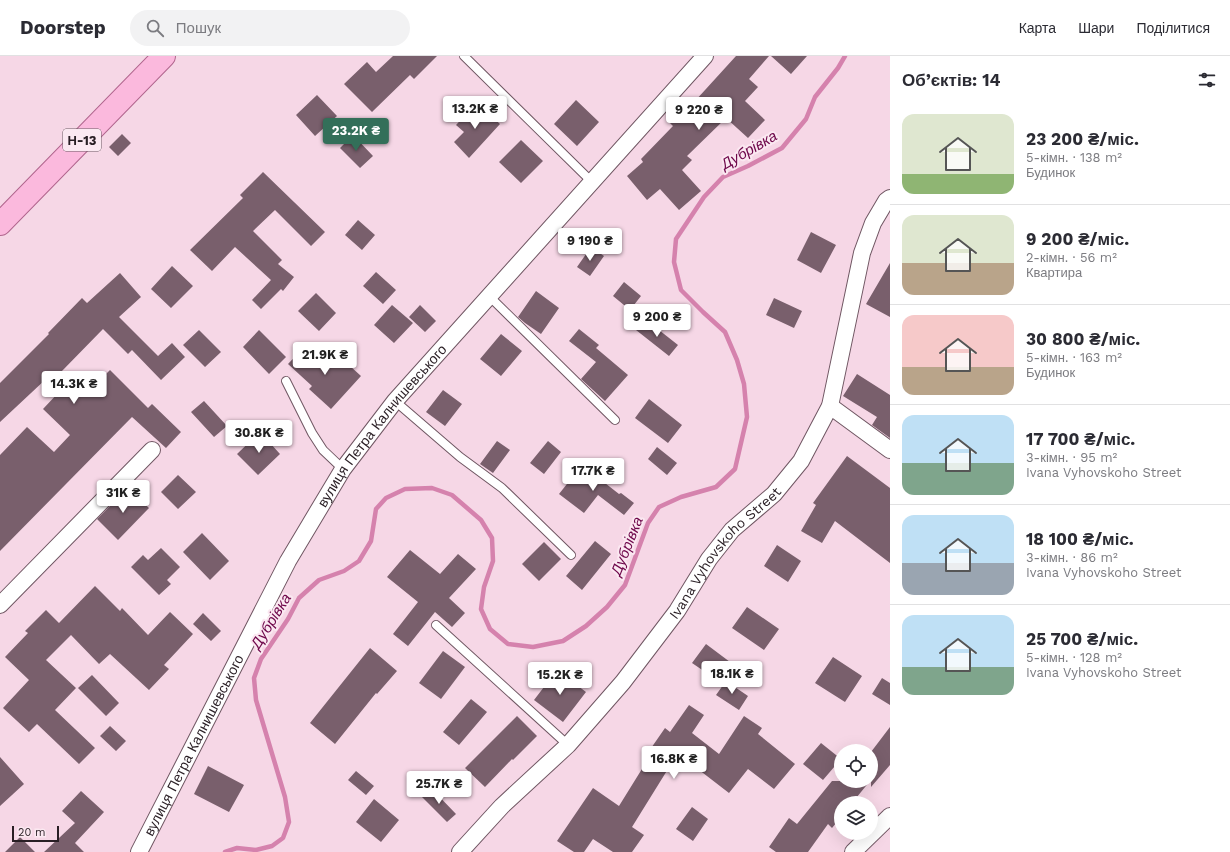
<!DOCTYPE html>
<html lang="uk">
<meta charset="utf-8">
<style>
body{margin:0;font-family:"Work Sans",sans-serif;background:#f2f2f3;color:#2b2b33;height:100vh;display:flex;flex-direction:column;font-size:15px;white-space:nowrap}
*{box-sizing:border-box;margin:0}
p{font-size:13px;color:#7c7c81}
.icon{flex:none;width:22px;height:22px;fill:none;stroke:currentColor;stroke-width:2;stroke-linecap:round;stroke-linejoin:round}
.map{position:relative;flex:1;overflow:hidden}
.panel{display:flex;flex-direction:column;background:#fff;width:340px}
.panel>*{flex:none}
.fabs{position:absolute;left:834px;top:688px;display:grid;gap:8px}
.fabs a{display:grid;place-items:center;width:44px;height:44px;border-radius:50%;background:#fff;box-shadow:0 4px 16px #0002;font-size:20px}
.scale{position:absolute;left:12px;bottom:10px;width:47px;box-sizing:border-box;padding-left:4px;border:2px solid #291e24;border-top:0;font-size:11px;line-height:14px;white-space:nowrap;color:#291e24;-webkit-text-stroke:3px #fbe8f1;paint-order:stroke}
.price{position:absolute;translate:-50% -34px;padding:0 9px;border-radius:4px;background:#fff;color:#222;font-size:13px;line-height:26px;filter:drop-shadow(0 1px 2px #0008)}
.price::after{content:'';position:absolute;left:50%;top:24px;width:12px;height:9px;margin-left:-6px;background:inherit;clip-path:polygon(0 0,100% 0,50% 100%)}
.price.on{background:#336f59;color:#fff}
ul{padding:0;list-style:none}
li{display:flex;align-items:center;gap:12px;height:100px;padding:0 12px}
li+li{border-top:1px solid #e1e1e2}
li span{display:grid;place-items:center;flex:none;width:112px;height:80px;border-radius:12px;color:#555}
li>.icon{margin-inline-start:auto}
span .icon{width:48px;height:48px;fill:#fffc;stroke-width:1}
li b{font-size:17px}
h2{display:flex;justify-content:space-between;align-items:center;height:48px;padding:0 12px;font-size:17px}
header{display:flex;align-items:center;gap:24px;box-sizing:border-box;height:56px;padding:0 20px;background:#fff;border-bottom:1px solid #e1e1e2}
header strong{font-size:19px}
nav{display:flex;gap:22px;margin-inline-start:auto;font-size:14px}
.search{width:280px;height:36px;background:#f2f2f3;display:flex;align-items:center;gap:10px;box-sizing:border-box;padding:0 14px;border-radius:22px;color:#7c7c81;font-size:15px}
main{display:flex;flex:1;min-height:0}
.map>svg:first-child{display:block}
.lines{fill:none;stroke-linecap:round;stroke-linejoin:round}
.stream{stroke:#d582ad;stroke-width:4.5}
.building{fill:#795f6c}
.lane-casing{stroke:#6f5662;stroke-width:10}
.street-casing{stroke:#6f5662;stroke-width:18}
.primary-casing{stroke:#b0658d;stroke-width:24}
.lane{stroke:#fff;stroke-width:8}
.street{stroke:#fff;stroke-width:16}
.primary{stroke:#fbb9dd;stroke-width:22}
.labels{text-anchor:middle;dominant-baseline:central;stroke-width:4;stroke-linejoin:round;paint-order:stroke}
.shield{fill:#fbe8f1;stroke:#685b62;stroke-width:1}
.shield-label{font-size:13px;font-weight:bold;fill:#291e24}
.street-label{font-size:14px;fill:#291e24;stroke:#fbe8f1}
.water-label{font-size:15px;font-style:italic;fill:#6e074a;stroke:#fbe8f1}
</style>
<header>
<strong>Doorstep</strong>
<div class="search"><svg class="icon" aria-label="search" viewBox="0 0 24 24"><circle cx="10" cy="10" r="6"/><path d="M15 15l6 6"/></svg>Пошук</div>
<nav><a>Карта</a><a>Шари</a><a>Поділитися</a></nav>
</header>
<main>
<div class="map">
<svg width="890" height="796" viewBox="0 0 890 796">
<rect width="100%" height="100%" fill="#f6d7e6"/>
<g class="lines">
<path class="stream" d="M225,796L237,792L256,794L272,790L283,782L289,766L285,741L256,644L254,622L261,603L288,563L299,542L319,524L344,515L359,505L371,485L376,453L386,442L405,433L432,432L452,439L481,464L492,482L493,505L484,531L481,553L490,573L508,588L533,591L563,585L586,570L607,551L625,529L648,467L659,451L681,441L716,431L735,413L747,361L744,328L737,304L725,276L703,256L681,234L674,206L676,183L704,141L723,121L748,110L782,92L806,63L815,41L838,12L845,0"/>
</g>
<path class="building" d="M393,0H437L414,23L410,19L372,56L344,28L367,6L376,16Z
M736,0H769L749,23L758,31L745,45L765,64L748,82L726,62L687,100L692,104L682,114L701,135L679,154L660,133L647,144L627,120L643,106L641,103L673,70L670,67L694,43L695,45Z
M771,0H807L791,18Z
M317,39L337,60L315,80L296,59Z
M576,44L599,66L577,90L554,68Z
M477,47L500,68L469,102L454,86L464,76L456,69Z
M122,78L131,87L118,100L109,91Z
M353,79L373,100L360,112L340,92Z
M521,84L543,105L521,127L499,106Z
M263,116L325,176L311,190L275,154L253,175L282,204L278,208L294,221L283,235L281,233L261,253L252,244L271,224L235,191L212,215L190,194L243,142L240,139Z
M358,164L375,179L362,194L345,179Z
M811,176L836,189L821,217L797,204Z
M591,191L604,200L590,220L577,211Z
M890,207V261L866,248Z
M172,210L193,230L171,252L151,233Z
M376,216L396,234L383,248L363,230Z
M120,217L141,241L119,261L158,300L172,287L185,301L161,324L132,294L128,298L103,273L61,316L84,340L110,314L148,352L152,348L181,376L166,392L132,361L0,495V399L27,371L54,396L70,379L43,353L59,336L46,323L0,366V327L49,278L48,277L82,242L87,247Z
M624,226L641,240L630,254L613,240Z
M536,235L559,252L541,278L525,267L518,261Z
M316,237L336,257L319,275L298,255Z
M774,242L802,255L794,272L766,259Z
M392,249L413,267L394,287L374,269Z
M420,249L436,265L425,276L409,261Z
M645,263L678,289L669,300L636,274Z
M579,273L599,289L596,292L628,319L605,345L581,323L596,306L569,285Z
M199,274L221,296L205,311L183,289Z
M259,274L286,301L269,318L243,291Z
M501,278L522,295L501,320L480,303Z
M307,288L330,310L339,300L361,320L331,353L309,333L312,330L288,308Z
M857,318L890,339V382L872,369L877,361L843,340Z
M443,334L462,348L445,370L426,356Z
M649,343L682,369L668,387L635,362Z
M204,345L227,370L214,381L191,356Z
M260,376L280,398L258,419L237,398Z
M497,385L510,394L493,417L480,408Z
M548,385L561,396L544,418L530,407Z
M657,391L677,407L667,419L648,403Z
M847,400L890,432V507L835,465L822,487L801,475L816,449L813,447Z
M582,409L619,438L621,437L634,447L624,459L598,439L584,457L559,438Z
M178,419L196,436L178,453L161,436Z
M128,432L149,452L118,484L97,463Z
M202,477L229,505L210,524L183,496Z
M595,485L611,498L582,534L566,520Z
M544,486L561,503L539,525L522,508Z
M777,489L801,505L788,526L764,510Z
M161,492L180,511L167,524L171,528L159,539L131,511L143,499L148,504Z
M410,494L440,518L458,498L476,513L449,542L465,557L452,571L435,556L408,590L393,578L418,546L387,521Z
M95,530L120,555L122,552L148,579L170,556L193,578L164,609L169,613L149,634L110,598L99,608L71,579L46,604L76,632L55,654L95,692L79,708L37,668L29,676L3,652L29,624L5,601L28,577L25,575L46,554L59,567Z
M747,551L779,573L764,594L732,572Z
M203,557L221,575L211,585L193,568Z
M706,588L730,606L717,624L692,607Z
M370,592L397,615L377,638L376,637L335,688L310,667Z
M443,595L465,611L441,643L419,627Z
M833,601L862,620L845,646L815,627Z
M557,614L586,636L563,666L534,644Z
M92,619L119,647L106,660L78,632Z
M882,622L890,627V649L872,638Z
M726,625L748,640L739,654L716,639Z
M471,643L487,656L459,689L443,676Z
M689,649L704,659L692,677L719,698L744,660L762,672L758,678L795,708L774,733L748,713L729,737L681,700L671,715L668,713L632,771L644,779L632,796H613L593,783L584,796H574L557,785L593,732L619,750L650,700L647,698L665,672L670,676Z
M517,660L537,680L513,704L512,703L485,731L465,712Z
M110,670L126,685L116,695L100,680Z
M890,671V709L871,731V696Z
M821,687L841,703L823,724L803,708Z
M0,701L24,728L0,750Z
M208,710L244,729L229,756L194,738Z
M356,715L374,730L366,739L348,724Z
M832,725H870L852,747H841V761L832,772L828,768L808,796H776L769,791L789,762L797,768Z
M431,732L456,758L447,766L422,741Z
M81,735L104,756L75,787L84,796H44L75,767L62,755Z
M374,743L399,764L381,786L356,766Z
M692,751L708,763L693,785L676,773Z
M20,781L35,796H5Z"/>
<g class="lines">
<g class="lane-casing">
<path id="lane" d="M464,0L592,126
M489,240L615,364
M286,325L312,377L323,394L343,413
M395,345L460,401L502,432L571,499
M436,569L568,689"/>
</g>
<g class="street-casing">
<g id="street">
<path d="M830,350L890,394"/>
<path d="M0,549L152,394"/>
<path id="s1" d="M139,796L288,505L343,413L395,345L705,0"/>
<path id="s2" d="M460,796L502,750L568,689L623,626L677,555L709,503L732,474L774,438L801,405L830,350L862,197L873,167L886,145L890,142"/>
<path d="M853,796L890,760"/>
</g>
</g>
<g class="primary-casing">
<path id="primary" d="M0,168L164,0"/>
</g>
<use href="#lane" class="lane"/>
<use href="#street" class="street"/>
<use href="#primary" class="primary"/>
</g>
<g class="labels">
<rect class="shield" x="63" y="73" width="38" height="22" rx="3"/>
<g class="shield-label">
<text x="82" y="84">Н-13</text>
</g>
<g class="street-label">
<text stroke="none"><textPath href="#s1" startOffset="492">вулиця Петра Калнишевського</textPath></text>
<text stroke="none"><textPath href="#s2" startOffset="401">Ivana Vyhovskoho Street</textPath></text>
<text stroke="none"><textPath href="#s1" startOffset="120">вулиця Петра Калнишевського</textPath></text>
</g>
<g class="water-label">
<text transform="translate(749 94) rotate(-30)">Дубрівка</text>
<text transform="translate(627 490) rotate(-68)">Дубрівка</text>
<text transform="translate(271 565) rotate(-58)">Дубрівка</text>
</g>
</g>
</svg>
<div class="fabs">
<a><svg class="icon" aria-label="locate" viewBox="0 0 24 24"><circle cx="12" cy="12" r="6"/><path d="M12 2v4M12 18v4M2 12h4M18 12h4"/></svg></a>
<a><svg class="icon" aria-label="layers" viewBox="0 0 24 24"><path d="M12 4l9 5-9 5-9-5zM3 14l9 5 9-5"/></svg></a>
</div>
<div class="scale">20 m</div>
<b class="price" style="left:475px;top:74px">13.2K ₴</b>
<b class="price" style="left:699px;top:75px">9 220 ₴</b>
<b class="price on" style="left:356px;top:96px">23.2K ₴</b>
<b class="price" style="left:590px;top:206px">9 190 ₴</b>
<b class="price" style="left:657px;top:282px">9 200 ₴</b>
<b class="price" style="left:325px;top:320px">21.9K ₴</b>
<b class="price" style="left:74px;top:349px">14.3K ₴</b>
<b class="price" style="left:259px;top:398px">30.8K ₴</b>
<b class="price" style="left:593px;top:436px">17.7K ₴</b>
<b class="price" style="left:123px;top:458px">31K ₴</b>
<b class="price" style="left:732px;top:639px">18.1K ₴</b>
<b class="price" style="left:560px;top:640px">15.2K ₴</b>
<b class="price" style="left:674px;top:724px">16.8K ₴</b>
<b class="price" style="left:439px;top:749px">25.7K ₴</b>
</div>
<section class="panel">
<h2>Об’єктів: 14<svg class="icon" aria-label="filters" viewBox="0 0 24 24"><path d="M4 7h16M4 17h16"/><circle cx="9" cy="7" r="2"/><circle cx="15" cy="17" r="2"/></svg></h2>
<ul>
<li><span style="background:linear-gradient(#dfe7d0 75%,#8fb573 0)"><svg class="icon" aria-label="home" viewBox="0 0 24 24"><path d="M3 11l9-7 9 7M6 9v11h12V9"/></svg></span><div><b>23 200 ₴/міс.</b><p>5-кімн. · 138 m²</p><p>Будинок</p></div></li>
<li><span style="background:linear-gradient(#dfe7d0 60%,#b9a48a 0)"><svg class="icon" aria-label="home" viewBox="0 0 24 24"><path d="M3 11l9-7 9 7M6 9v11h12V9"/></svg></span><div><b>9 200 ₴/міс.</b><p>2-кімн. · 56 m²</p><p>Квартира</p></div></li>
<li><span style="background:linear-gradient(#f6c9c9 65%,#b9a48a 0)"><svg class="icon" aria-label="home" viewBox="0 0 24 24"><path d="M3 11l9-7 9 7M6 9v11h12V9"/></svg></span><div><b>30 800 ₴/міс.</b><p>5-кімн. · 163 m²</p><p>Будинок</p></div></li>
<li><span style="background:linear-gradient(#bfe0f5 60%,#7fa58c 0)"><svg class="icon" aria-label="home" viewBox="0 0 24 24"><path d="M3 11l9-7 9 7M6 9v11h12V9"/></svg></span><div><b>17 700 ₴/міс.</b><p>3-кімн. · 95 m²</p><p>Ivana Vyhovskoho Street</p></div></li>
<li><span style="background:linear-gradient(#bfe0f5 60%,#9aa5b1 0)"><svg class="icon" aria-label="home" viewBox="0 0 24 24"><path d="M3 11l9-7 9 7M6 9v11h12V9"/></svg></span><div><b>18 100 ₴/міс.</b><p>3-кімн. · 86 m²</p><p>Ivana Vyhovskoho Street</p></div></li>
<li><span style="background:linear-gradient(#bfe0f5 65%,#7fa58c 0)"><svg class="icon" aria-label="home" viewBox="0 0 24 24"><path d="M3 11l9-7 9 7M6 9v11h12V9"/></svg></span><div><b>25 700 ₴/міс.</b><p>5-кімн. · 128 m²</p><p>Ivana Vyhovskoho Street</p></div></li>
</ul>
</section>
</main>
